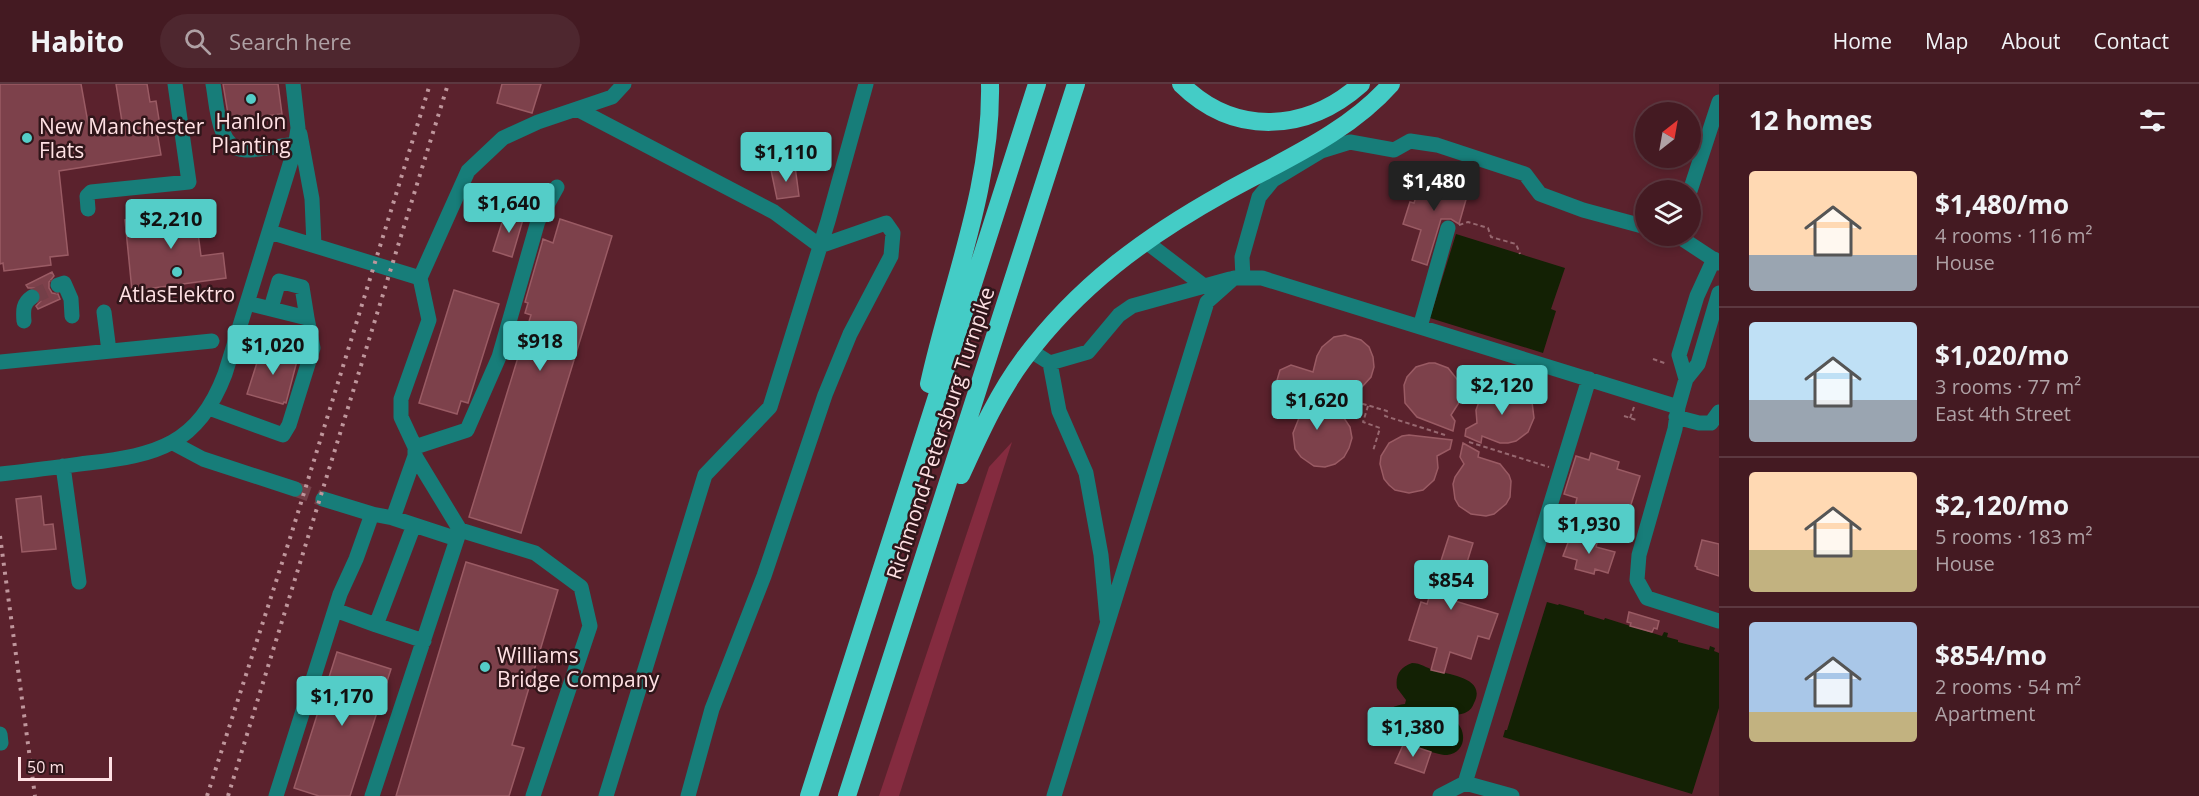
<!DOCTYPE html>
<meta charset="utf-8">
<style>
body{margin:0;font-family:"Open Sans",sans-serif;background:#4e272f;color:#f1f3f6;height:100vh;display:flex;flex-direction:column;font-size:22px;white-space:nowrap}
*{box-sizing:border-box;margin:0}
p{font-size:20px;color:#afa1a5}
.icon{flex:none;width:33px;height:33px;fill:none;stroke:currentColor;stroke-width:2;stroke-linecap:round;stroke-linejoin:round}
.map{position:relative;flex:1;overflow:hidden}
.drawer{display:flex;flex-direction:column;background:#441a22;width:480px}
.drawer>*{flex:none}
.needle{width:39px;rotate:31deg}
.fabs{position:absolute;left:1635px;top:18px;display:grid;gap:12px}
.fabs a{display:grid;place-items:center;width:66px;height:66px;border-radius:50%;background:#441a22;box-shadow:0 3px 9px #0003,0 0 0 2px #5c3840;font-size:30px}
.scale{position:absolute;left:18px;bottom:15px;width:94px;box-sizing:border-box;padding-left:6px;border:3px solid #ffe1e4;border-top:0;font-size:16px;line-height:21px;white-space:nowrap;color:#ffe1e4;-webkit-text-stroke:4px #30161a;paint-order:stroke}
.price{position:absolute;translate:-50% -51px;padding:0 14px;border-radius:6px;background:#54cdc8;color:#111;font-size:20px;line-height:39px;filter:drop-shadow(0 2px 3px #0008)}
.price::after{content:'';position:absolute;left:50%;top:36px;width:18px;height:14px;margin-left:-9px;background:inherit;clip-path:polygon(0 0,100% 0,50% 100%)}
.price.selected{background:#222;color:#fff}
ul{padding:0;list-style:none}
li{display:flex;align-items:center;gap:18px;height:150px;padding:0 30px}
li+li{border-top:2px solid #5c3840}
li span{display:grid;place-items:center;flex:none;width:168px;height:120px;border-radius:6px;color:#555}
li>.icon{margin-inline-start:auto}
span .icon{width:72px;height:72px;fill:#fffc;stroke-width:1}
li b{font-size:26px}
h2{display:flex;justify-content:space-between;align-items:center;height:72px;padding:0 30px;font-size:26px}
header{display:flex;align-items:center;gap:36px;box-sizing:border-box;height:84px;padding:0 30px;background:#441a22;border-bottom:2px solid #5c3840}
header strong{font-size:28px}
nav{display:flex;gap:33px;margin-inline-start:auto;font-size:21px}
.search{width:420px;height:54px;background:#4e272f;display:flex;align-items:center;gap:15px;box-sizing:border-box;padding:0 21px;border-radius:33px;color:#afa1a5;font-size:22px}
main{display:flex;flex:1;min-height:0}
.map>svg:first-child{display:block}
.green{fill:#842b3f}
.water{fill:#132104}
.building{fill:#7d414b;stroke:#9a5b64;stroke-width:1.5}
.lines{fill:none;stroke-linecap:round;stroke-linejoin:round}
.minor-tunnel{stroke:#743f48;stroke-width:15;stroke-dasharray:15 8;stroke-linecap:butt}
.path{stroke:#976870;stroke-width:2;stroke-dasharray:4.5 3;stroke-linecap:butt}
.minor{stroke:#177d79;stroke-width:15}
.highway{stroke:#44ccc6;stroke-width:18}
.rail{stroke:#bf969c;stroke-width:4;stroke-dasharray:3 6;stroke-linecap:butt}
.poi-dot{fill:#54cdc8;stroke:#30161a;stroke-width:2}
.labels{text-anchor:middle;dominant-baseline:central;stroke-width:5;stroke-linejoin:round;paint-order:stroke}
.poi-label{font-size:21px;fill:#ffe1e4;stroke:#30161a}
.street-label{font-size:21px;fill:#ffe1e4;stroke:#30161a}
</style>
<header>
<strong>Habito</strong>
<div class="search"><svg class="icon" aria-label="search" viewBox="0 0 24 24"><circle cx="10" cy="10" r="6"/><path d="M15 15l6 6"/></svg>Search here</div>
<nav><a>Home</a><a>Map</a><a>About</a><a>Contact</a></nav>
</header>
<main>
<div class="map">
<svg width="1719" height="712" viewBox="0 0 1719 712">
<rect width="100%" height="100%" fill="#5b222d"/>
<path class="green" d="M1012,358L899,712H879L989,383Z"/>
<path class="water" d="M1456,150L1565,184L1551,225L1556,227L1543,269L1430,234Z
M1547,518L1558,521L1559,520L1584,527V530L1604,536L1605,534L1662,552L1664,548L1668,549L1667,553L1678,556V558L1709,566L1710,562L1715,564L1714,567L1719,569V624L1692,710L1503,653L1505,646H1507Z
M1412,579C1421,579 1426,584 1434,586C1450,591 1487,594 1474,619C1471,628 1464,630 1455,631L1454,636C1468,646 1466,669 1447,671C1441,672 1393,657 1389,653C1384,649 1382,642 1384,636C1386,625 1395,621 1405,620L1406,616L1397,604C1395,591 1400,583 1412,579Z"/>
<path class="building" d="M0,0H81L90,50L123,44L116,0H147L150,18L156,17L161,48H157L161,71L59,87L68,171L50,173L51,181L4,187L3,179L0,180Z
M223,0H278L282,30L229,36Z
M502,0H541L532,29L497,19Z
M795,82L799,112L777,115L771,86Z
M1423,91L1469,105L1459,140L1451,135H1441L1427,181L1412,176L1421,146L1403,140L1410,118L1414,119Z
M212,124L215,147L198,149L201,172L223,169L226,194L132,207L125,136Z
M506,126L524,132L512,173L493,167Z
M560,135L612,152L521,449L469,433L531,231L525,229L528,219L525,218L542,159L543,155L553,159Z
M52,188L54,192L49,198V204L52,209L58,210L60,215L38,225L36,222L41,217L42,212L40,208L35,204H28L26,201Z
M454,206L499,220L468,319L461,317L457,330L419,319Z
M1345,251L1361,256L1369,263L1373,273L1374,283L1371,293L1360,305L1346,310L1321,303L1319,307L1275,303L1280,286L1291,281L1313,288L1317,272L1322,263L1334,253Z
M262,263L298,273L286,319L284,318L283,320L247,310Z
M1429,279H1435L1448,284L1460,299V317L1451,331L1455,337L1453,347L1417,333L1405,319L1404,301L1407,293L1416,283Z
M1499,301H1507L1522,306L1532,318L1534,334L1528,348L1516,357L1508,359H1500L1482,352L1481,359L1465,352L1466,345L1477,339L1476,326L1480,315L1492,304Z
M1275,303L1316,319L1315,323L1336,327L1344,334L1350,343L1352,354L1349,364L1344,373L1335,380L1325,383L1314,382L1301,373L1295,365L1293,349L1301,329L1278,322L1273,312Z
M1409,351L1452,356L1450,365L1437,372L1438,384L1434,396L1423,406L1409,409L1395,406L1389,401L1384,395L1380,380L1381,372L1389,359L1402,352Z
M1463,359L1479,368L1478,373L1500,380L1509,391L1511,397L1510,413L1506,420L1494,430L1486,432L1471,430L1459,422L1455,415L1453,400L1455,393L1464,380L1460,373Z
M1591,369L1619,378L1617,385L1640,392L1628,430L1600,421L1596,434L1589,432L1588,436L1573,432L1577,414L1564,410L1576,372L1589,376Z
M41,412L44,441L53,440L56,465L22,468L16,415Z
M1571,451L1597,459L1596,463L1615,468L1608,489L1595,485L1594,490L1575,485L1577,476L1563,472Z
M1449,452L1473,459L1455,517L1498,530L1489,555L1478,552L1471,575L1450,568L1444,589L1431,586L1437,564L1409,556L1421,518L1427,520Z
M1702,456L1719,460V492L1697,485V483L1695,482Z
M466,478L558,506L512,661L524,664L509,712H396Z
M1629,528L1659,537L1657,545L1654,544L1652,548L1630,542L1631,539L1627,538Z
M337,568L391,585L350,712H319L294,704Z
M1404,659L1431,668L1424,689L1395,679Z"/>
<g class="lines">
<path class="minor-tunnel" d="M32,213L58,201
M295,405L323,415"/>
<path class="path" d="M1459,141L1468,138L1488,144L1491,153L1516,160L1520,170
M1653,275L1667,280
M1319,307L1387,327L1385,332L1445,351
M1368,322L1363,338L1380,344L1373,367
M1624,332L1636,336
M1630,334L1634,323
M1469,358L1549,383"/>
<path class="minor" d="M213,0C217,20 217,65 245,66C261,66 279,62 296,60
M577,25L774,128L820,162L886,139L893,149L891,172L850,250L825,311L764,492L712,625L688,712
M300,50L312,115L314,161
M557,103L538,137L499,273L467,346L415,363L401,333V315L429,236L420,194L468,87L503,54L538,38L612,13L624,0
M1690,107L1719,18
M88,125L87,112L91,108L189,98L175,0
M270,148L420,194
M1678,152L1719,179
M1145,157L1204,202
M1243,194L1242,173L1259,113L1273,96L1321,67L1350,58L1394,66L1410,57L1437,61L1525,90L1540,110L1583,126L1646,143
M58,201L64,199L71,215L72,232
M271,224L279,197L302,203L307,234
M104,228L109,267
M24,237C23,226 23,219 32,213
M1420,243L1448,144
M1031,267L1050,279L1088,268L1119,231L1132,222L1230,195
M0,278L212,257
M1050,279L1059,327L1086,389L1101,471L1107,535
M1686,295L1679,271L1697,212L1714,175
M1678,323L1675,345L1639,471L1637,496L1647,514L1719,537
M209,324L283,351L289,341L313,264L307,234L247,219
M1676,333L1699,339H1711L1719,328
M173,359L203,375L295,405
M415,372L460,446L535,469L581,503L590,542L533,712
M63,382L79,498
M0,390C29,387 58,383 88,379C157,371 198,361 225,290L295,64L298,44L293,0
M323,415L372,430
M393,434L457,455
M414,441L376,541L424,557
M335,526L376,541
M0,650L1,659
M276,712L340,510L356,475L372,430L393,434L415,372V366
M372,712L460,446
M606,712L705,391L770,323L828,137L866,0
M1054,712L1207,218L1234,194H1262L1678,323L1686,295L1698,280L1719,209
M1440,712L1465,699
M1512,712L1465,699L1589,295"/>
<path class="highway" d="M1181,0C1235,53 1307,48 1361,0
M929,300C951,200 992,104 990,0
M961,391C979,352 997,311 1023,276C1078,202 1145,153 1224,109C1281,77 1347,50 1391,0
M809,712L1037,0
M847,712L1076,0"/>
<path class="rail" d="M0,452L35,712
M207,712L291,451L430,0
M228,712L448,0"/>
</g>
<g class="poi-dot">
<circle cx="251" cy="15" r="6"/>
<circle cx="27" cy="54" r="6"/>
<circle cx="177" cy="188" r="6"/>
<circle cx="485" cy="583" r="6"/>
</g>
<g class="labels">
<g class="poi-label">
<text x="251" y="37">Hanlon<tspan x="251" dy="24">Planting</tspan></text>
<text x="39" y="42" text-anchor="start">New Manchester<tspan x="39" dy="24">Flats</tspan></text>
<text x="177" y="210">AtlasElektro</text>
<text x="497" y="571" text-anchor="start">Williams<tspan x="497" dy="24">Bridge Company</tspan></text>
</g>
<g class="street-label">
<text transform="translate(940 349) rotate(-72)">Richmond-Petersburg Turnpike</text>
</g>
</g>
</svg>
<div class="fabs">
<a><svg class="needle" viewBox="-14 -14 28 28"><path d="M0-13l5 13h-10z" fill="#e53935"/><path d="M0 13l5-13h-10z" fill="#afa1a5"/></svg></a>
<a><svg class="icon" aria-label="layers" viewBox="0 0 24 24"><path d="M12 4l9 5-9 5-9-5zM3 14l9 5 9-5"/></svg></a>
</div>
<div class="scale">50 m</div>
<b class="price" style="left:786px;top:99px">$1,110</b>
<b class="price selected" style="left:1434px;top:128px">$1,480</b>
<b class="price" style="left:509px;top:150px">$1,640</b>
<b class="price" style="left:171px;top:166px">$2,210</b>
<b class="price" style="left:540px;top:288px">$918</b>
<b class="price" style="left:273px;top:292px">$1,020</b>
<b class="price" style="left:1502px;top:332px">$2,120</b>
<b class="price" style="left:1317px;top:347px">$1,620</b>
<b class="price" style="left:1589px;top:471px">$1,930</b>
<b class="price" style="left:1451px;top:527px">$854</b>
<b class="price" style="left:342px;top:643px">$1,170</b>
<b class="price" style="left:1413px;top:674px">$1,380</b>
</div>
<section class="drawer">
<h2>12 homes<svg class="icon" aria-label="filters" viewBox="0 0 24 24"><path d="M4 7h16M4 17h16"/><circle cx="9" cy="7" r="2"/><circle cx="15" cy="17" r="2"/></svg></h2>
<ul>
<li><span style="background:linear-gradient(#ffd9b3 70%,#9aa5b1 0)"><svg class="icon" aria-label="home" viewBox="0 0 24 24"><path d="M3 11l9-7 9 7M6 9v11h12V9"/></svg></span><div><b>$1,480/mo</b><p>4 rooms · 116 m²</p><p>House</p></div></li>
<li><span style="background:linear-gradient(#bfe0f5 65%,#9aa5b1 0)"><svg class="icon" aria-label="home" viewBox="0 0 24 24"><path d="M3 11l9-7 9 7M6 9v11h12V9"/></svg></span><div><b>$1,020/mo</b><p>3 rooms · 77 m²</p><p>East 4th Street</p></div></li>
<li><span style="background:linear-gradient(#ffd9b3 65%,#c2b280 0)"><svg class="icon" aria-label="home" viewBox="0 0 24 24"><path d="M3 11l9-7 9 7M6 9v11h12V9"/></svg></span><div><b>$2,120/mo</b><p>5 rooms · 183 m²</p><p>House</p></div></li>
<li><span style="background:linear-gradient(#a9c7e8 75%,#c2b280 0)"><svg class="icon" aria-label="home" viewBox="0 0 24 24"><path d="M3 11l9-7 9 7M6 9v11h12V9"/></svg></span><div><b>$854/mo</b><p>2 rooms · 54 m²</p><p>Apartment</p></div></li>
</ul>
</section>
</main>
